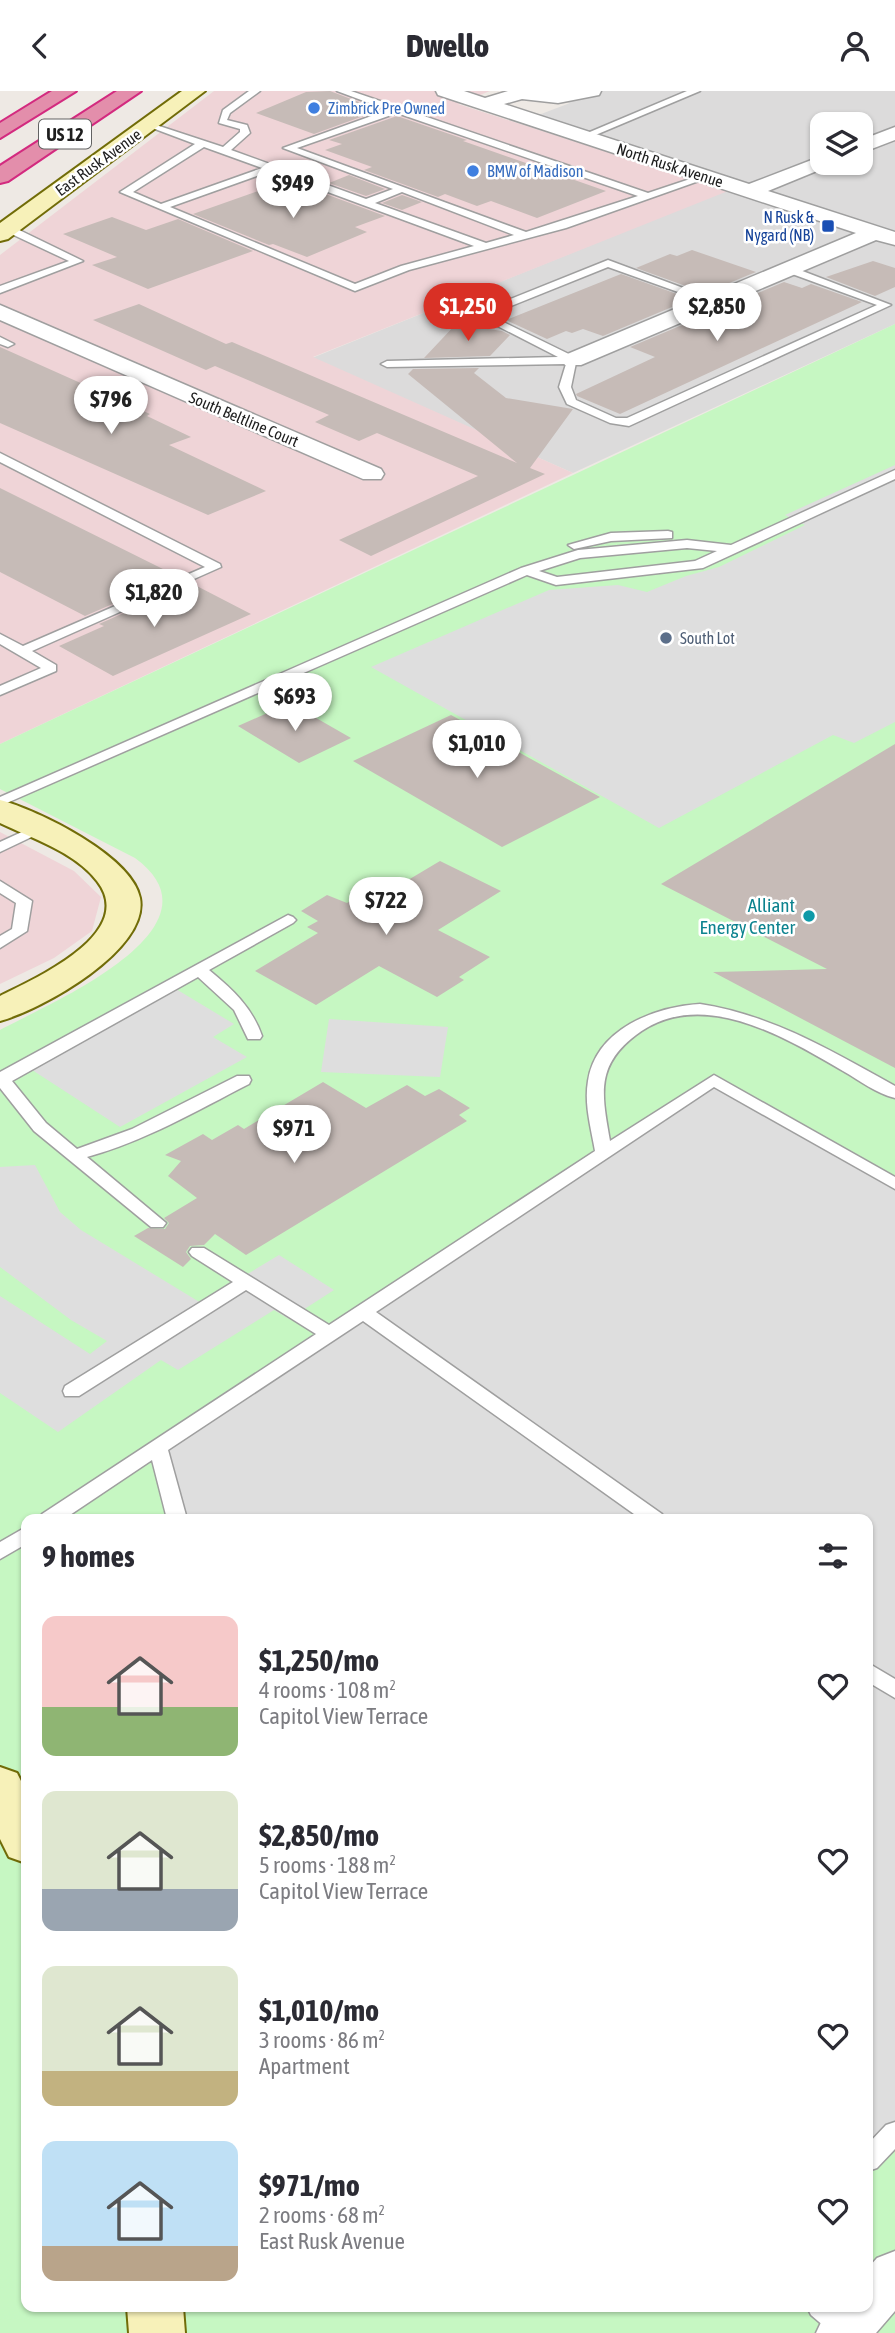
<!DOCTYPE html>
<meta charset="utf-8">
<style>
body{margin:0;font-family:"Asap Condensed",sans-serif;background:#f2f2f3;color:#2b2b33;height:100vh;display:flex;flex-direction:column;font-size:26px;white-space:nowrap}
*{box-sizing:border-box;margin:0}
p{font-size:23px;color:#7c7c81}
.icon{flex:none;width:38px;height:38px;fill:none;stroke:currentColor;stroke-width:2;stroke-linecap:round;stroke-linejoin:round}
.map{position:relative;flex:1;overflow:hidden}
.sheet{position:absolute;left:21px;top:1423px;width:852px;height:798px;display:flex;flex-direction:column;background:#fff;border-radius:14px;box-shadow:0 2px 5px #0004}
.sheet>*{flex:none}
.controls{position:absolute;left:810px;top:21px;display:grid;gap:14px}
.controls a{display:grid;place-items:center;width:63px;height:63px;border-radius:14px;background:#fff;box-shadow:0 2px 5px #0004;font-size:35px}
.price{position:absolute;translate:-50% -60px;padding:0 16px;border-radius:24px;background:#fff;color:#222;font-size:23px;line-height:46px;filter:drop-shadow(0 2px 4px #0008)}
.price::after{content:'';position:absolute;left:50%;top:42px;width:21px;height:16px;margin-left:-10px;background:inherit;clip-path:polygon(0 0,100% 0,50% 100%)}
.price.active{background:#d93025;color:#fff}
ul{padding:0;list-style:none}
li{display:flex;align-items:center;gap:21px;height:175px;padding:0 21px}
li span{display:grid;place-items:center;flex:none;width:196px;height:140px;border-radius:14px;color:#555}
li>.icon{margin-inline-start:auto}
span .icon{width:84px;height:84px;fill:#fffc;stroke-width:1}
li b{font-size:30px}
h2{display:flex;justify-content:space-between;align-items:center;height:84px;padding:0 21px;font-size:30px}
header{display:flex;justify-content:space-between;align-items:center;height:91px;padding:0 21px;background:#fff;font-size:32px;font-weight:800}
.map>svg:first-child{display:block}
.residential{fill:#dcdbdb;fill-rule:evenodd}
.commercial{fill:#efd4d7}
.park{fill:#c6f7c2;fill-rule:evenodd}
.parking{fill:#dedede}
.building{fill:#c6bbb7}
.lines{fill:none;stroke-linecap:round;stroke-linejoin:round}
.lane-casing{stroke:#9f9f9f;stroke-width:3}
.street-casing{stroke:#9f9f9f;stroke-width:3}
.secondary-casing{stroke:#716c08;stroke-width:4}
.highway-casing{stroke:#d32a7f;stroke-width:4}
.lane{fill:#fff;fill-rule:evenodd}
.street{fill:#fff;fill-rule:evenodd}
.secondary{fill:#f7f1b9;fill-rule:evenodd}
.highway{fill:#e38eab;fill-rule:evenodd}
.shop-dot{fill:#3f7fe0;stroke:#fff;stroke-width:2.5}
.transit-dot{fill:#1a4fb4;stroke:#fff;stroke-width:2.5}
.service-dot{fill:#5c6f8a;stroke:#fff;stroke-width:2.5}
.culture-dot{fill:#0f9aa8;stroke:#fff;stroke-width:2.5}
.labels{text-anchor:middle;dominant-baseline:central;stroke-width:5;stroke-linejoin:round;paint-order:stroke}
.far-shop-label{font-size:16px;fill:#366cbe;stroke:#fff;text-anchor:start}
.far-street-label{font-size:16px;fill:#1e1e1e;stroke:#fff}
.far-transit-label{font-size:16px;fill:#164399;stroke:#fff;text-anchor:end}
.far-service-label{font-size:16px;fill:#4e5e75;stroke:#fff;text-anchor:start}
.shield{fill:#fff;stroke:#626262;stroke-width:2}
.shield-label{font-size:18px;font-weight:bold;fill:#1e1e1e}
.culture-label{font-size:19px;fill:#0d838f;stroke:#fff;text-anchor:end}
</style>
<header><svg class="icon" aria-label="back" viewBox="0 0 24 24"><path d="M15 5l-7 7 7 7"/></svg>Dwello<svg class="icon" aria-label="person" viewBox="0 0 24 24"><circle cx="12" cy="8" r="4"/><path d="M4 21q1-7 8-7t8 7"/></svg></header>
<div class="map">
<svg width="895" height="2242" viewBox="0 0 895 2242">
<rect width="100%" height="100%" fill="#eee9e4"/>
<path class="residential" d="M532,0H895V233L573,382L312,267L735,96L528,28L570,12ZM822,33H861V72H822Z"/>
<path class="commercial" d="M214,0H490L458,13L728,100L313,266L573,382L0,653V164Z
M0,741L74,780L101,806L92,840L54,867L0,893Z"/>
<path class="park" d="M895,233V2242H0V939C48,913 231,837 135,767L0,698V653ZM26,1428H868V2216H26Z"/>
<path class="parking" d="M895,374V631L854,652L833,644L659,737L371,576L549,499L618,494L647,501L686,485L719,476L805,434L785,424Z
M171,895L234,933L213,946L247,966L120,1036L26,975Z
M329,928L448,936L440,986L321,981Z
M714,989L895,1093V2042L868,2069V1428H177L158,1356Z
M35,1074L60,1121L81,1139L206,1215L236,1190L279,1164L334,1199L289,1228L274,1219L178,1279L161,1269L58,1341L0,1302V1205L90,1263L107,1250L71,1229L0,1176V1076Z"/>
<path class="building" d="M330,0L380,19L314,43L256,22L306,1Z
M397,25L467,49L463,50L606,100L537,127L491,110L477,115L445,103L438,106L364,79L372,76L325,59L342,53L329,49Z
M349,84L385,98L366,105L329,92Z
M312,98L385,125L355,136L367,141L307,166L273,153L269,154L193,123L258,100L281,109Z
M402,104L422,111L402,119L382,112Z
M112,126L146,139L178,128L253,160L148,198L92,174L117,166L63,143Z
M692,159L756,181L705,202L636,177L670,163L677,165Z
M873,170L895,177V196L875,205L826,186Z
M621,183L691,208L603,245L583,238L572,242L566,240L547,248L506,229Z
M784,191L802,197L811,193L862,211L620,323L577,305L576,303L655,266L630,256Z
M139,213L226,253L232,251L517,372L408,283L413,278L479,277L474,282L506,307L573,318L530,377L545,383L371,465L339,449L478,385L377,342L359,350L315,331L329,324L215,275L206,279L93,229Z
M456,233L502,240L510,244L490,265L424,267Z
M0,256L150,323L147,325L191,346L169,354L266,400L208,424L0,332Z
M0,397L177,485L85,525L0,481Z
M191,492L251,523L113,585L59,555L104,535L99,533Z
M290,612L351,647L299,672L238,635Z
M451,624L600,706L502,756L353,670Z
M895,653V977L713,881L827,878L661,793Z
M440,770L501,800L438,839L490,866L459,886L464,889L437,906L379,875L316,914L255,880L318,842L307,836L318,830L301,820L327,804L347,812L382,792L393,798Z
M323,991L366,1017L407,994L425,1005L439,998L470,1017L459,1024L467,1030L246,1164L215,1143L204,1154L190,1155L186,1161L191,1168L183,1176L134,1145L148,1137L165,1138L169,1132L164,1127L197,1107L168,1085L181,1070L165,1064L203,1043L212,1049L238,1034L244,1038Z"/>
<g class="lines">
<g class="lane-casing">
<path id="lane" d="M249,0H260L230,22L227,29L247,34L250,42L231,59L366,108L393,98L283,57L388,19L337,0H351L648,102L702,84L710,86L566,137L409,179L355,200L120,101L195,53L147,35V31L223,56L240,41V38L219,32L223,19ZM397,22L638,105L526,141L297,57ZM204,56L262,77L161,113L133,101ZM271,80L474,155L401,175L355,193L170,116ZM402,101L514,144L486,152L375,112Z
M687,0H700L586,48L578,46Z
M3,135H11L83,170L0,202V195L69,170L3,139Z
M608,169L718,210L709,212L608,176L506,217L493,226L577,267L571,296L576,309L616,327H627L877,214L784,180V176H792L891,214L629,335L610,332L567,313L559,296L566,273L387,276L381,273L387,270L558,266L480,226L498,213Z
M0,246L14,253L8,256L0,253Z
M0,362L220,473L221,476L32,560L56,574V580L0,604V595L41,577L0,553V543L23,555L205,476L0,371Z
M895,379V388L703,477L556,494L527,484L0,715V706L521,477L578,459L687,449L731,454ZM687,457L717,460L695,470L557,486L539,480L580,467Z
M668,440L672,441V447L611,450L574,458L568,454L611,442Z
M37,734L42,735V741L0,761V751Z
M0,790L32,810L27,840L0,857V845L12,838L16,812L0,802Z
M288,824L293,826L296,829L293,832L209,879C232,898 252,916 262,945L260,948H248L234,919L198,886L12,990L46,1032L77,1058L132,1038L237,985H249L251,989L249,993C196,1020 145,1050 87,1066L166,1132L163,1136H151L34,1040L0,997V981Z
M700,913C772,924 832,960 895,995V1007C877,1003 859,989 843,980C783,945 700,895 636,944C595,975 602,1004 610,1050L714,984L895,1086V1098L714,996L376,1221L662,1423L665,1428H641L363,1230L168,1359L187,1428H167L152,1369L64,1428H39L42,1423L316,1243L246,1199L79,1305H65L63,1300L65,1295L233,1191L192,1165L189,1161L192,1157H204L329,1234L595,1060C591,1037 584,1013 588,990C596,938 654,916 700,913Z
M26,1436V1453L0,1468V1451Z
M868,1572L895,1588V1607L868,1591Z
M895,2031V2058L877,2077L868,2080V2053L886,2034Z
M807,2216H839L860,2233L864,2242H832L811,2224Z"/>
</g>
<g class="street-casing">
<path id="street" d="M436,0H464L485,7L508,0H601L599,4L558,12L522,8L504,13L749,93L822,65V72H831L829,75L768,100L895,141V154L876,149L581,274H565L562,269L565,264L856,142L438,4Z
M895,36V49L861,62V49Z
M0,214L381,378L384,383L381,388H363L0,229Z
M895,2160V2220L876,2242H816L824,2225L832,2216H868V2177L877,2167Z"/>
</g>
<g class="secondary-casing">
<path id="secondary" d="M182,0H205L8,148L0,150V132Z
M0,709C38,719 132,765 140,807C150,859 41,919 0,930V905C36,887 138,842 97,790C75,761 31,747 0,732Z
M0,1676L17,1682L26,1700V1772L9,1766L0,1748Z
M127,2216H183L185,2242H129Z"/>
</g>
<g class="highway-casing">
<path id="highway" d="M52,0H76L0,47V32Z
M117,0H141L8,90L0,92V75Z"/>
</g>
<use href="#lane" class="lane"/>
<use href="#street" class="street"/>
<use href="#secondary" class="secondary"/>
<use href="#highway" class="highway"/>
</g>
<g class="shop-dot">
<circle cx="314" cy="17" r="7"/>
<circle cx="473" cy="80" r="7"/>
</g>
<rect class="transit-dot" x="821" y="128" width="14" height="14" rx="3.5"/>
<circle class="service-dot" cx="666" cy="547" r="7"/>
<circle class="culture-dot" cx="809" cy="825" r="7"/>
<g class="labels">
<g class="far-shop-label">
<text x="328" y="17">Zimbrick Pre Owned</text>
<text x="487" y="80">BMW of Madison</text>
</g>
<g class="far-street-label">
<text transform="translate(98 71) rotate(-36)">East Rusk Avenue</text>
<text transform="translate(670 74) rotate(18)">North Rusk Avenue</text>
<text transform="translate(244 328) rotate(23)">South Beltline Court</text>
</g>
<g class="far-transit-label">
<text x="814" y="126">N Rusk &amp;<tspan x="814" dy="18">Nygard (NB)</tspan></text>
</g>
<g class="far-service-label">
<text x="680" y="547">South Lot</text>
</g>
<rect class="shield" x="39" y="28.5" width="52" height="29" rx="5"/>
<g class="shield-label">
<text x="65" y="43">US 12</text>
</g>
<g class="culture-label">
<text x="795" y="814">Alliant<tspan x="795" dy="22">Energy Center</tspan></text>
</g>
</g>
</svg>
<div class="controls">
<a><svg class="icon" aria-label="layers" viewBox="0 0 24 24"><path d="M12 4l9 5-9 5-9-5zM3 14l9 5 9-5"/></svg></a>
</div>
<b class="price" style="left:293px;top:129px">$949</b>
<b class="price active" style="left:468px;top:252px">$1,250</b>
<b class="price" style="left:717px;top:252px">$2,850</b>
<b class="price" style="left:111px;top:345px">$796</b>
<b class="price" style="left:154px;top:538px">$1,820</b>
<b class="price" style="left:295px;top:642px">$693</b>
<b class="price" style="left:477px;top:689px">$1,010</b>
<b class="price" style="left:386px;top:846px">$722</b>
<b class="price" style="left:294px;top:1074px">$971</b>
<section class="sheet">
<h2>9 homes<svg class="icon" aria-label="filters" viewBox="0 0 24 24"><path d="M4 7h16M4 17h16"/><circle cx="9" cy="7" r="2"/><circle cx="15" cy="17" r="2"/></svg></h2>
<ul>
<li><span style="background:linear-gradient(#f6c9c9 65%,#8fb573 0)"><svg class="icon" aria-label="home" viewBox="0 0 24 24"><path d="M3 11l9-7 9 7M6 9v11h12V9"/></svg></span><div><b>$1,250/mo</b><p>4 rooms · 108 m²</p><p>Capitol View Terrace</p></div><svg class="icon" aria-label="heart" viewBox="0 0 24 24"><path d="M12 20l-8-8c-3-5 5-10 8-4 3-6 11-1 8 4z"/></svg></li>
<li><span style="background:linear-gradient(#dfe7d0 70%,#9aa5b1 0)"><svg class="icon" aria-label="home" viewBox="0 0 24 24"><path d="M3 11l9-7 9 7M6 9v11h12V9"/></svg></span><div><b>$2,850/mo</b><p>5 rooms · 188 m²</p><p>Capitol View Terrace</p></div><svg class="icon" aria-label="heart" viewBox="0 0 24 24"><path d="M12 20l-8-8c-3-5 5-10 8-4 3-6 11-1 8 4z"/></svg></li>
<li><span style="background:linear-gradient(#dfe7d0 75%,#c2b280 0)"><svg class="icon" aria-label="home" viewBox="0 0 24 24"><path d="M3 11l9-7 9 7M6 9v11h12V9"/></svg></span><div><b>$1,010/mo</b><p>3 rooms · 86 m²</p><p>Apartment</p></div><svg class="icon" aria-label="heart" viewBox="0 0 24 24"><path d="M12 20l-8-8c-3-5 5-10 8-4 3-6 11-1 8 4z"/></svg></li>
<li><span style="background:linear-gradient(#bfe0f5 75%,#b9a48a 0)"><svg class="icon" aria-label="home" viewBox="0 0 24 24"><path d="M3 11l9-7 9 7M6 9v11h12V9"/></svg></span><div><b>$971/mo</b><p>2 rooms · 68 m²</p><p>East Rusk Avenue</p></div><svg class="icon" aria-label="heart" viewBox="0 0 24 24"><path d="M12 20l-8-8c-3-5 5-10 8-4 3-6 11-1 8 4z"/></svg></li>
</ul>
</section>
</div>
